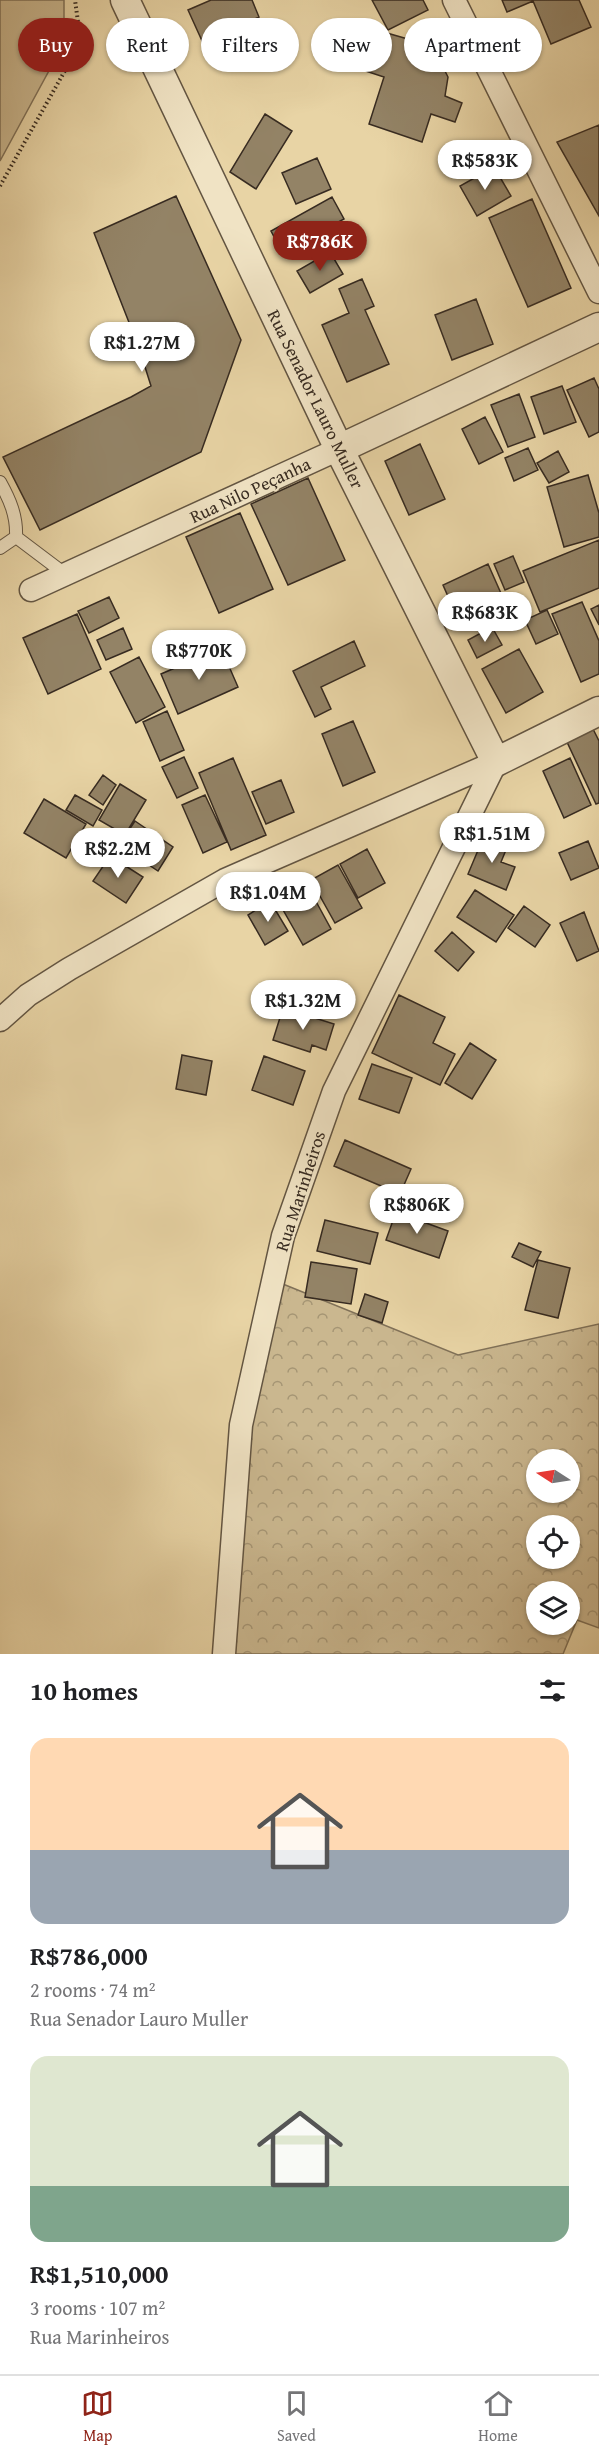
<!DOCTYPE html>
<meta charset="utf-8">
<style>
body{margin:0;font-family:"Gentium Book Plus",serif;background:#f6f6f6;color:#202124;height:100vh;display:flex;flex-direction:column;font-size:22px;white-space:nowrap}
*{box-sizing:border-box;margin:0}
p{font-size:20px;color:#757577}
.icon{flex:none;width:33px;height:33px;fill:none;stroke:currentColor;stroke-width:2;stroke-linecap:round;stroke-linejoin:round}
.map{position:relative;height:1654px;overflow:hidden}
.panel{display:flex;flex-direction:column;background:#fff;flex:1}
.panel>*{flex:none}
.hud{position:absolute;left:18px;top:18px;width:564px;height:54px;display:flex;gap:12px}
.needle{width:39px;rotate:282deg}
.controls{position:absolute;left:526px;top:1449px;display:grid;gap:12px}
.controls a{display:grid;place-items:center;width:54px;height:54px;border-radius:50%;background:#fff;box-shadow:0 2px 4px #0004;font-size:30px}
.price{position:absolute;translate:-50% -51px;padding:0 14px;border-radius:21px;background:#fff;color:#222;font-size:20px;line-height:39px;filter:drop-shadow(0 2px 3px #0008)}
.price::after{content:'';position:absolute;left:50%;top:36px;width:18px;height:14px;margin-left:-9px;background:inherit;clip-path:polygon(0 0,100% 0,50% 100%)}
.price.selected{background:#8f2418;color:#fff}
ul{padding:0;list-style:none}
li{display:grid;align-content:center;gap:12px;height:318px;padding:0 30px}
li span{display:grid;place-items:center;height:186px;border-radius:18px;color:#555}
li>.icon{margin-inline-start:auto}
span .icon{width:108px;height:108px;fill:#fffc;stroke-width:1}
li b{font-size:26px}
h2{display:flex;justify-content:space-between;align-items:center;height:72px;padding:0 30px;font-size:26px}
.chip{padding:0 21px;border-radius:27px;background:#fff;box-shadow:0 2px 4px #0004;font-size:21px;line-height:54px}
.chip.selected{background:#8f2418;color:#fff}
.tabs{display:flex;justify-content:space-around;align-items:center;height:84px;border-top:2px solid #e0e0e0;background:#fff;font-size:16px;color:#757577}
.tabs a{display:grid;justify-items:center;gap:3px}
.tabs .selected{color:#8f2418}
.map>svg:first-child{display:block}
.forest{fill:url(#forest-crowns);stroke:#807158;stroke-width:1.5;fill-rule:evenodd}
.pitch{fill:#cab78f;stroke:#807158;stroke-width:1.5}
.building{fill:#938366;stroke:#372b21;stroke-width:1.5}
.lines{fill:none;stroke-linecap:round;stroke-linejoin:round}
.service-casing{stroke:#635542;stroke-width:14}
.minor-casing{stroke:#635542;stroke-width:25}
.tertiary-casing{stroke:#635542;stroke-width:31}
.path{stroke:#372b21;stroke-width:4;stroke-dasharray:1.5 3;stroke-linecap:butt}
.service{stroke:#f0e3c4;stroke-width:12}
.minor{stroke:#f0e3c4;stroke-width:22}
.tertiary{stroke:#f0e3c4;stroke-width:28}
.labels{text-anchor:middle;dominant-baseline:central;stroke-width:4.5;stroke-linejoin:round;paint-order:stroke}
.street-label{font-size:18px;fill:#372b21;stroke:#f0e3c4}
</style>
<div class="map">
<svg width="599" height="1654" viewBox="0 0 599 1654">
<defs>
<pattern id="forest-crowns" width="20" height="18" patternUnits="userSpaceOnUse" patternTransform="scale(1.5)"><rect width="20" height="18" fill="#cab78f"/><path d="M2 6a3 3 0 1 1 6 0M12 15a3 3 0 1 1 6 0" fill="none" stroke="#a59574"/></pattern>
</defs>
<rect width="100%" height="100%" fill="#e8d4a5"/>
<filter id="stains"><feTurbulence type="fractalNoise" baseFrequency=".00333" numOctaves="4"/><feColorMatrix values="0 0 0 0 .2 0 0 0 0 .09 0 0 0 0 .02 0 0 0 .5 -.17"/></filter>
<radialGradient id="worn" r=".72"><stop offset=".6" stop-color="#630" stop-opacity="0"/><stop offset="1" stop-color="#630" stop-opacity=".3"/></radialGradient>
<path class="forest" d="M273,1280L458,1355L599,1324V1628L577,1620L563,1654H224L241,1425ZM537,1460H570V1492H537ZM537,1526H570V1558H537ZM537,1592H570V1624H537Z"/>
<path class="pitch" d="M0,0H64V43L0,161Z"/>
<path class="building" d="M211,0H252L259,17L203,43L188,10Z
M372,0H423L428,10L388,30Z
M502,0H579L591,27L551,44L533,1L507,12Z
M380,31L446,50L440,61L448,77L445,96L462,103L455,122L431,114L422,142L369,124L384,77L344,64Z
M265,114L292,131L256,189L230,172Z
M599,125V216L557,142Z
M317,158L331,189L296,204L282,173Z
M494,167L511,196L477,216L460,186Z
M176,196L241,340L201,452L40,530L3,457L131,397L151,386L139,348L94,233Z
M332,197L344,219L329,227L331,231L285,257L271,231Z
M532,199L571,288L528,307L489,218Z
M330,252L343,274L310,293L297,271Z
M362,279L374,306L365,310L389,364L347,382L322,325L349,313L339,289Z
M476,299L493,344L452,360L435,315Z
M594,378L599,389V432L589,437L567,390Z
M562,386L576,422L544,434L531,397Z
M519,394L535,437L508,447L491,405Z
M485,417L503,452L479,464L462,429Z
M420,444L445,499L409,515L385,461Z
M528,448L538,470L514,481L505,458Z
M558,451L569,472L549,483L537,463Z
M588,475L599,513V537L564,547L547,487Z
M308,478L345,560L288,585L251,504Z
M240,513L273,589L219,613L186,537Z
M599,540V588L540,612L523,571Z
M513,556L524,582L505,590L494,564Z
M488,564L503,598L458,619L443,585Z
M109,597L119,618L89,633L78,611Z
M582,602L599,641V674L581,682L552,614Z
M599,605V625L591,609Z
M547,610L558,634L536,644L525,620Z
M77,614L101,669L48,694L23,638Z
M492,627L502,645L477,658L468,640Z
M123,628L132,649L106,660L97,640Z
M354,641L365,666L321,687L331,709L315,717L293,671Z
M221,648L238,687L178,714L161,674Z
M519,649L543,692L506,713L482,669Z
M139,657L165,707L136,723L110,672Z
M167,711L184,750L160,761L143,722Z
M353,721L375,772L343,786L322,734Z
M593,729L599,741V803L596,804L567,742Z
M184,757L198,788L177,798L162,767Z
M233,758L266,835L231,850L199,773Z
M570,758L591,805L564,818L543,771Z
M103,775L116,785L103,805L89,795Z
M281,780L294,812L266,824L252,792Z
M120,784L146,800L125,835L99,820Z
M75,795L102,810L93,826L66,810Z
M205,795L227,842L203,853L182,805Z
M44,799L86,824L66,858L24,833Z
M135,821L173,847L158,871L119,845Z
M484,836L508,845L501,862L515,867L506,890L468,874Z
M588,841L599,868L571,880L559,853Z
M367,849L385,883L358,898L340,864Z
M110,856L143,877L126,903L93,881Z
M338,865L362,908L335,923L311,880Z
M307,885L331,929L303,945L278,901Z
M475,890L514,915L496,942L457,917Z
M270,901L288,931L265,945L248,915Z
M524,906L550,925L535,947L508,928Z
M584,912L599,951L577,961L560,923Z
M452,932L474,952L458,971L435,951Z
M399,995L445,1017L433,1043L455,1054L440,1085L372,1053Z
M283,1008L334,1024L326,1050L312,1045L310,1052L273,1040Z
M470,1043L496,1060L472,1099L445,1083Z
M182,1055L212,1061L206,1095L176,1089Z
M264,1056L305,1071L293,1105L252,1090Z
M372,1064L412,1078L399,1113L359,1099Z
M345,1140L411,1169L400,1194L334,1166Z
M396,1212L448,1231L439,1258L386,1240Z
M325,1220L378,1233L370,1264L317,1251Z
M519,1243L541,1252L533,1267L512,1257Z
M538,1260L570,1268L558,1318L525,1310Z
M311,1262L357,1269L351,1304L305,1297Z
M365,1294L388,1302L382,1323L358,1315Z"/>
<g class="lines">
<g class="service-casing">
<path id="service" d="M0,482C10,500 17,516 16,537
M0,548L16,537L65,574"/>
</g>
<g class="minor-casing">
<path id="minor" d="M454,0L599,292
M31,590L339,449
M0,1020L28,995L69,969L225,880L496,762
M224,1654L241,1425L283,1236L334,1091L496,762"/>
</g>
<g class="tertiary-casing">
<path id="tertiary" d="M125,0L339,449L496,762L599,711
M339,449L599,327"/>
</g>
<path class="path" d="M0,186L76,51L78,22L75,0"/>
<use href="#service" class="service"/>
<use href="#minor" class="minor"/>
<use href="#tertiary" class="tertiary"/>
</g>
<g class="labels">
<g class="street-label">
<text transform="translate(316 399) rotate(64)">Rua Senador Lauro Muller</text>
<text transform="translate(250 490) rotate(-25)">Rua Nilo Peçanha</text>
<text transform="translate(300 1191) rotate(-72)">Rua Marinheiros</text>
</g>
</g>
<rect width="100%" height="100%" filter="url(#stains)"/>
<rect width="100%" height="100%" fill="url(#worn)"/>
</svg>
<div class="controls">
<a><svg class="needle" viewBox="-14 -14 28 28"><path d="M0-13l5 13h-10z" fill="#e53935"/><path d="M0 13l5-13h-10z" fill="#757577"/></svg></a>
<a><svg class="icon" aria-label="locate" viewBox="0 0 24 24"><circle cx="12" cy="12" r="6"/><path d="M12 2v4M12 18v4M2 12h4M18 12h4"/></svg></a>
<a><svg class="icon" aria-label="layers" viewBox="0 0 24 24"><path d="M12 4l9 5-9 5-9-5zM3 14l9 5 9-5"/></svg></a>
</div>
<b class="price" style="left:485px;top:191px">R$583K</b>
<b class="price selected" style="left:320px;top:272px">R$786K</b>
<b class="price" style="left:142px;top:373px">R$1.27M</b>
<b class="price" style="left:485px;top:643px">R$683K</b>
<b class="price" style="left:199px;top:681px">R$770K</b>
<b class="price" style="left:492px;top:864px">R$1.51M</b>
<b class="price" style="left:118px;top:879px">R$2.2M</b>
<b class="price" style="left:268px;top:923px">R$1.04M</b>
<b class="price" style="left:303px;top:1031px">R$1.32M</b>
<b class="price" style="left:417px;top:1235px">R$806K</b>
<div class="hud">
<a class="chip selected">Buy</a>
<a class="chip">Rent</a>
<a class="chip">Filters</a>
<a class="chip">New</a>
<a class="chip">Apartment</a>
</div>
</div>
<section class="panel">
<h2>10 homes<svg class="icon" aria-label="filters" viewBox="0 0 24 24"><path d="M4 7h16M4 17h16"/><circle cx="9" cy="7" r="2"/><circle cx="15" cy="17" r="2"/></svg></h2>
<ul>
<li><span style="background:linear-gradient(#ffd9b3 60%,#9aa5b1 0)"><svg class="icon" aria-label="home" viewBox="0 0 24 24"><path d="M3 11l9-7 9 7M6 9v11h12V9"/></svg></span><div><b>R$786,000</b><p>2 rooms · 74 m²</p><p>Rua Senador Lauro Muller</p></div></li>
<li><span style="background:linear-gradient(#dfe7d0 70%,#7fa58c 0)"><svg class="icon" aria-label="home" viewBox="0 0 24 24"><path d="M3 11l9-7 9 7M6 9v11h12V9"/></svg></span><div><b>R$1,510,000</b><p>3 rooms · 107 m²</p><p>Rua Marinheiros</p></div></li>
</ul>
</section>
<nav class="tabs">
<a class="selected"><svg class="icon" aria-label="map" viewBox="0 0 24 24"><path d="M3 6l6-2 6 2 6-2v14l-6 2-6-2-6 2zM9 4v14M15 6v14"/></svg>Map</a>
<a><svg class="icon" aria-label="saved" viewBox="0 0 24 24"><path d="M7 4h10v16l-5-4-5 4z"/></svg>Saved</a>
<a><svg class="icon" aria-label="home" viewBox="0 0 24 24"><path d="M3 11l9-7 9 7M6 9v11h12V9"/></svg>Home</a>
</nav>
